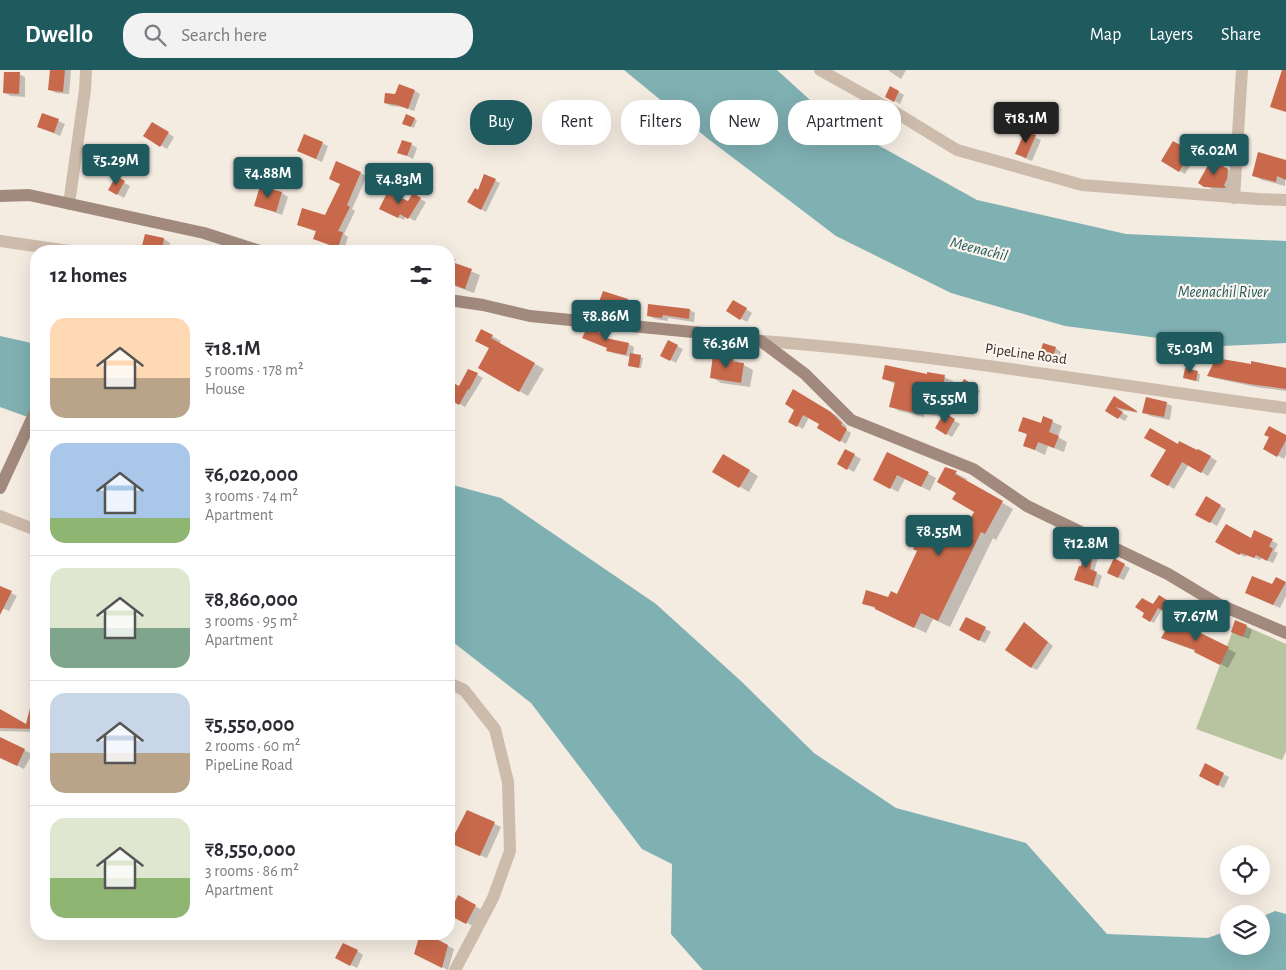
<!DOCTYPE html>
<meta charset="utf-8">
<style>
body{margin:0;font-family:"Alegreya Sans",sans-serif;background:#f2f2f3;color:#2b2b33;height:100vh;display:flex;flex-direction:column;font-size:19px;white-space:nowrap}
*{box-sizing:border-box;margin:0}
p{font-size:16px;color:#7c7c81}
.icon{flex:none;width:28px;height:28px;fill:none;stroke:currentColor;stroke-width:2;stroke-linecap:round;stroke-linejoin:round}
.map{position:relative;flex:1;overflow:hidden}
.side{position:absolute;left:30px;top:175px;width:425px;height:695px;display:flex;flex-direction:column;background:#fff;border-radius:20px;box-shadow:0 5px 20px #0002}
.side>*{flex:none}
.hud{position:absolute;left:470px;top:30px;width:475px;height:45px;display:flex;gap:10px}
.tools{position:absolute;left:1220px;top:775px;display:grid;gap:10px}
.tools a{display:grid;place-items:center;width:50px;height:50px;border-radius:50%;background:#fff;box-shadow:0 5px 20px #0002;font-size:25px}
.price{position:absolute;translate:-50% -42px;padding:0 11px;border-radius:5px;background:#1f5a5e;color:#fff;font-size:16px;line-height:32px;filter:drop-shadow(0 1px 2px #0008)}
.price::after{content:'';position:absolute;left:50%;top:30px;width:15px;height:11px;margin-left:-8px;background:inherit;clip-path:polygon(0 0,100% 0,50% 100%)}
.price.on{background:#222;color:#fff}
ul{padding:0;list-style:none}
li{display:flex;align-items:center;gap:15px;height:125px;padding:0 20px}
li+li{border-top:1px solid #e1e1e2}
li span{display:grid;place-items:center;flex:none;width:140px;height:100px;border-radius:15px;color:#555}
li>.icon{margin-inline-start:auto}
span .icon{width:60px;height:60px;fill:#fffc;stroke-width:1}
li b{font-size:21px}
h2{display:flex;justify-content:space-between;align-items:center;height:60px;padding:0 20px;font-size:21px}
.chip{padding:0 18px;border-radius:20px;background:#fff;box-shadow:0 5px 20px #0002;font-size:18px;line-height:45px}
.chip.on{background:#1f5a5e;color:#fff}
header{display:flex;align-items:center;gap:30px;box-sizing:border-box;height:70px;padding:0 25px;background:#1f5a5e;color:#fff}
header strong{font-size:24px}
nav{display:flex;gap:28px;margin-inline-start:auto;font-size:18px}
.search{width:350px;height:45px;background:#f2f2f3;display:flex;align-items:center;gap:12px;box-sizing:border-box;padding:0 18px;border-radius:20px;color:#7c7c81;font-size:19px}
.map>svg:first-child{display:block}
.green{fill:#b8c4a0}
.water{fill:#7fb0b2}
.shadow{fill:#0003}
.building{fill:#c8694b}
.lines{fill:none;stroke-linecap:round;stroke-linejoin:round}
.minor{stroke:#cdbbac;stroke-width:12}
.secondary{stroke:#a18a7d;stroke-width:12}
.labels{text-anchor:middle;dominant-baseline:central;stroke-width:4.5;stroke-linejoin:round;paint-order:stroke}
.street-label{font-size:15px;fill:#3b302b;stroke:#fbf5ee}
.water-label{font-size:16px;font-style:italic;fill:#1f5a5e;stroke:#fbf5ee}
</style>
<header>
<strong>Dwello</strong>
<div class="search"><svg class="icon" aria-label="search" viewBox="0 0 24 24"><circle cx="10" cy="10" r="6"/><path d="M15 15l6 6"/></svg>Search here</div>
<nav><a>Map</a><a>Layers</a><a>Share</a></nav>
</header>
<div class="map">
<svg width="1286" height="900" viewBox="0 0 1286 900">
<rect width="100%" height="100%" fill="#f4ebe1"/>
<path class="green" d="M1236,552L1286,574V681L1282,690L1196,659Z"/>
<path class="water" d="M624,0H777L831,49L977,130L1126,164L1286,171V273L1221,276L1065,256L951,223L836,166L707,68Z
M0,266L36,274V350L0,337Z
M449,414L501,428L656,534L742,612L814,683L896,738L1026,773L1107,864L1208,868L1229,860V876H1261V847L1275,841L1286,844V900H703L671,864L672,794L642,779L531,633L449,569Z"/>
<path class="shadow" d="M52,0H71L69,24L56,23L50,20Z
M889,0H906L901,9L889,1Z
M19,4L25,7V27L11,26L5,23Z
M415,21L420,24L414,41L403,37L391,36L385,33L396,26Z
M899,22L904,25L900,34L886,26Z
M43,44L65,54L60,66L38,56Z
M407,45L417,50L414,58L404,53Z
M152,53L174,67L167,79L145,66Z
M1035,67L1041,70L1032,91L1022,87Z
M322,73L328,76L322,92L298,81Z
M1173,73L1196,86L1185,104L1162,91Z
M411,74L417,78L413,89L399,82Z
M1286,91L1285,116L1262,110L1253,105Z
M337,93L367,106L352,139L355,141L344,164L348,167L344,180L320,171L317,162L298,154L325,147L341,114Z
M1221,96L1237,105L1232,121H1215L1200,112Z
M485,106L500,113L486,142L468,131L478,122Z
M116,108L130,116L124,128L110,120Z
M282,123L288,127L282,145L255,135Z
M413,125L426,132L415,151L406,146L404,150L386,142L408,132Z
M164,169L170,173L168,181H146L143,179Z
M434,176L442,180L443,181H431Z
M449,185L456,190L453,194L480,205L474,223L449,214Z
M35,193H36V211L30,207Z
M604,222L633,233L631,242L618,239L617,242L599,235Z
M734,231L752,243L747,252L728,241Z
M690,240L695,243L694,252L668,248V251L655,249L649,246Z
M593,262L613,271L628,274L634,277L633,285L643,288L641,298L629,295L631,287L613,283L607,280L608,278Z
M492,266L501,271L499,274L544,299L528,326L479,298L490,278L476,271Z
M669,272L683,279L676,293L662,285Z
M1055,278L1061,282L1059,290L1041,283Z
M733,289L753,300L750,317L721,313L712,307Z
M469,300L483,308L465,337L449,327V322L453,314L460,318Z
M1186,300L1200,304L1199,312L1185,308Z
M1286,300V321L1256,317L1214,308L1208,305Z
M928,305L944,307L953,311L951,322L947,321L943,344L960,354L952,367L936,358L943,347L924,344V347L899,341L891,336L895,314L884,309Z
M964,311L980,321L974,331L958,322Z
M794,321L837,346L847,357L845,359L851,363L846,374L818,357L820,354L809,347L803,359L789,351L796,340Z
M1120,331L1138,343L1116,339L1128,346L1125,351L1107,341Z
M1166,333L1172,336L1170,350L1150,346L1144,342Z
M1044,348L1062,356L1058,367L1067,372L1064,382L1048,376L1045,385L1024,375L1028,365L1019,360L1042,355Z
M1286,366V385L1284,389L1265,378L1271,367Z
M1178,376L1198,382L1199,380L1217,391L1208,406L1189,394L1174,419L1152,405L1167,379Z
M846,380L861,389L854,402L839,394Z
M888,383L936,408L930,421L905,409L898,422L883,414Z
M723,385L758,406L749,422L714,401Z
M946,398L967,409L966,412L1013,439L996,470L993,468L950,557L933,549L926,563L864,533L897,526L961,467L976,442Z
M1206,428L1226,439L1217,456L1197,444Z
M1255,462L1278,474L1274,481L1278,483L1273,493L1262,488L1260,490L1247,485L1245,487L1217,472L1251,470Z
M1094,482L1099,484L1094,502L1102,506L1098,518L1081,512L1082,498Z
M1124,495L1130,498L1124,510L1114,506Z
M1277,508L1286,513V526L1280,538L1253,526L1273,516Z
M0,517L17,526L9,541L0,537Z
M1159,526L1187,544L1184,550L1162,539L1154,553L1143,547Z
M967,549L991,562L985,573L961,560Z
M1173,550L1236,583L1228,598L1196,581L1171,572L1163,568Z
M1025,553L1053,576L1037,600L1031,597Z
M1246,556L1252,560L1249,569L1232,562Z
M33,632L36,633V662L0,661V641L27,656Z
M0,668L32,684L24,699L0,687Z
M1223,704L1229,707L1224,718L1206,709Z
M467,741L501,757L487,788L457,776Z
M459,827L482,840L473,856L450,844Z
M422,864H425L454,879L448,900L415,883Z
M357,881L363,885L357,898L343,891Z"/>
<path class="building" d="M50,0H65L63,22L48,20Z
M1282,0H1286V42L1270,37Z
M4,2H20L19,24L3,23Z
M399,14L415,20L408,39L397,35L384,33L385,23L395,24Z
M890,16L899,21L894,32L885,27Z
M42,43L59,49L54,63L37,57Z
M406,44L415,48L411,57L402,54Z
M152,52L169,62L160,77L143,66Z
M1025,61L1036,65L1026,88L1015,84Z
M304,64L323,72L316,89L297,81Z
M402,70L412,73L407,86L397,83Z
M1173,71L1191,81L1179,102L1161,91Z
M1258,82L1286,90V110L1277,106L1276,112L1252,106Z
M1211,90L1228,99L1227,109L1224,115L1226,118L1204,117L1198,113Z
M336,91L361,102L347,135L350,137L338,161L343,162L338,178L313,169L316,161L297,155L302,138L325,145L340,114L329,109Z
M484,104L496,109L481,140L467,132L475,118L478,120Z
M116,106L125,111L117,125L108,120Z
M260,116L282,122L276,142L254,136Z
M388,121L408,131L413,123L421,128L408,149L400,144L398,148L379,139Z
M145,164L164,168L162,181L141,180Z
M449,191L472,199L465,219L449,213Z
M603,221L628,229L626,240L613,238L612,240L598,235Z
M733,230L747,238L740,250L726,241Z
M648,234L690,239L689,249L663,245L662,248L647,246Z
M481,259L493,265L491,268L535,293L519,322L478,298L489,278L475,271Z
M586,260H593L607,266L606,268L629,273L626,285L606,281L607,278L582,268Z
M668,270L678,275L670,291L660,286Z
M1043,273L1056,277L1053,287L1040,283Z
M630,283L641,285L639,298L628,296Z
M713,285L733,288V292L744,293L741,313L710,308Z
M1216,288L1251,294V291L1286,298V319L1249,314L1207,306Z
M885,295L927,304V302L945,305L943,318L939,317L934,343L916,340L915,343L889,337L895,312L882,309Z
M1185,298L1198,301L1196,311L1183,308Z
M468,299L478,303L469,320L468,319L459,335L449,329V319L453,313L459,316Z
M964,309L975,316L967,329L956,322Z
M793,319L831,342L842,353L841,355L847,359L840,372L817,358L819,354L803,345L797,357L788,352L794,340L785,334Z
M1114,326L1137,341V342L1115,337L1123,342L1118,349L1105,341Z
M1146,327L1167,332L1164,347L1142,343Z
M944,343L955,349L946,365L935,358Z
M1043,346L1053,350L1049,362L1059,366L1054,378L1038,372L1035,380L1023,376L1027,364L1018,361L1023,347L1041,353Z
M1269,356L1286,365V370L1277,387L1263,379L1269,367L1264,365Z
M1150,358L1178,374L1179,371L1197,380L1198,379L1211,386L1201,403L1182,392L1168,416L1150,406L1166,380L1144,368Z
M845,379L855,384L847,400L837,394Z
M887,382L929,402L921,417L897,405L890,419L873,410Z
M723,384L750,400L739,418L712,402Z
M945,397L957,401L955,404L1003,431L985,464L981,462L938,551L921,543L914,558L875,539V537L862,534L866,520L888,527L891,521L897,524L917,481L913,479L927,449L961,465L974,442L952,429L956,423L937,412Z
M1206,426L1221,435L1210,453L1195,445Z
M1226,454L1251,468L1254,460L1273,469L1269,476L1273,479L1267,491L1256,485L1254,488L1241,483L1239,485L1215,472Z
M1085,478L1094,480L1090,499L1097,502L1093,516L1074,510L1079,496H1081Z
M1114,488L1125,494L1118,508L1107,503Z
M1252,506L1272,514L1276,507L1286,512L1273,535L1245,523Z
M0,516L12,521L0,545Z
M1159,525L1184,541L1179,549L1158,538L1150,552L1142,547L1144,543L1135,537L1142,528L1153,534Z
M966,547L986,557L979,571L959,560Z
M1172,549L1229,577L1220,595L1194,582L1195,580L1161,568Z
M1235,550L1247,555L1243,567L1231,562Z
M1024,552L1048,572L1031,598L1005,580Z
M33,626L36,627V659L0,658V639L26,654Z
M0,667L25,679L17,696L0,688Z
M1205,693L1224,703L1218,716L1199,706Z
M467,740L495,752L480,786L450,773Z
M458,825L476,835L466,854L449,845Z
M420,864H427L448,875L442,898L414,884Z
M343,873L358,880L350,896L335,888Z"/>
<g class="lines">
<path class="minor" d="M820,0L890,39L957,80L1082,115L1258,129L1286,130
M1234,128L1242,0
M69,134L85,20L86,0
M0,171L69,181
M761,271C937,284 1111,315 1286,338
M0,446L36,460
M449,613L464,620L495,659L508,712L510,781L493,828L455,900"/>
<path class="secondary" d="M0,126L29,125L204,163L260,181
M449,230L483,235L530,246L713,264L761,271L805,304L851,350L973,399L1027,436L1168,504L1218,534L1286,563
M0,418L36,340"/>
</g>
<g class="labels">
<g class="street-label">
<text transform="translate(1026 284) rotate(8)">PipeLine Road</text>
</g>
<g class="water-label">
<text transform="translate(979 179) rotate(14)">Meenachil</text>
<text x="1223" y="222">Meenachil River</text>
</g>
</g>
</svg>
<div class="tools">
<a><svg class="icon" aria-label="locate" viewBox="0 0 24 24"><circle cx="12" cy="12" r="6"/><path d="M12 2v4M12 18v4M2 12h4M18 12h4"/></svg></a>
<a><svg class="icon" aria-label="layers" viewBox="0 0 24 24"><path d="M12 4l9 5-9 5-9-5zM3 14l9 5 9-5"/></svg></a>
</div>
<b class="price on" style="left:1026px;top:74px">₹18.1M</b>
<b class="price" style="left:1214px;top:106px">₹6.02M</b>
<b class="price" style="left:116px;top:116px">₹5.29M</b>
<b class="price" style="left:268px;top:129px">₹4.88M</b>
<b class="price" style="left:399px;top:135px">₹4.83M</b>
<b class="price" style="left:606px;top:272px">₹8.86M</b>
<b class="price" style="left:726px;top:299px">₹6.36M</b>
<b class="price" style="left:1190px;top:304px">₹5.03M</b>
<b class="price" style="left:945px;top:354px">₹5.55M</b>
<b class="price" style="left:939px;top:487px">₹8.55M</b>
<b class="price" style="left:1086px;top:499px">₹12.8M</b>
<b class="price" style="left:1196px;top:572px">₹7.67M</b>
<div class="hud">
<a class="chip on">Buy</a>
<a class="chip">Rent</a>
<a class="chip">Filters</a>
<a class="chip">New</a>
<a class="chip">Apartment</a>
</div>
<section class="side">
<h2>12 homes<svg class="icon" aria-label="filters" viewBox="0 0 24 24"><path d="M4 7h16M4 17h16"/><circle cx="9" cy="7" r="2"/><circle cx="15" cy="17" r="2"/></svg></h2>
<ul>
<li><span style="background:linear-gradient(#ffd9b3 60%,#b9a48a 0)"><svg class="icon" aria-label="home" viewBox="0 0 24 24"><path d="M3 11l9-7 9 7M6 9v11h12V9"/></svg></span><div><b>₹18.1M</b><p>5 rooms · 178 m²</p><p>House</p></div></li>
<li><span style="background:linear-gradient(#a9c7e8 75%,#8fb573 0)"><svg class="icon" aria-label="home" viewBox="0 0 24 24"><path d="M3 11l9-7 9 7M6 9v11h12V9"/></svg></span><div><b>₹6,020,000</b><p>3 rooms · 74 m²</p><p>Apartment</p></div></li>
<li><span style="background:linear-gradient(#dfe7d0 60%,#7fa58c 0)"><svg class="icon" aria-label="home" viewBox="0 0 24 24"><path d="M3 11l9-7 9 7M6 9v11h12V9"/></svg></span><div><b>₹8,860,000</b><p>3 rooms · 95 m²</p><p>Apartment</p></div></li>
<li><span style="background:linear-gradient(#c9d6e8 60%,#b9a48a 0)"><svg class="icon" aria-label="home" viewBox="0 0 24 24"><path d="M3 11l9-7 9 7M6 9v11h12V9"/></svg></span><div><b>₹5,550,000</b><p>2 rooms · 60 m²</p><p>PipeLine Road</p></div></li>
<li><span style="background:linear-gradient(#dfe7d0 60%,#8fb573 0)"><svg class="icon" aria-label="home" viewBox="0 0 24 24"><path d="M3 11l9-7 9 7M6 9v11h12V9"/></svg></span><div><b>₹8,550,000</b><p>3 rooms · 86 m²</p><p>Apartment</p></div></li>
</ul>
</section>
</div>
